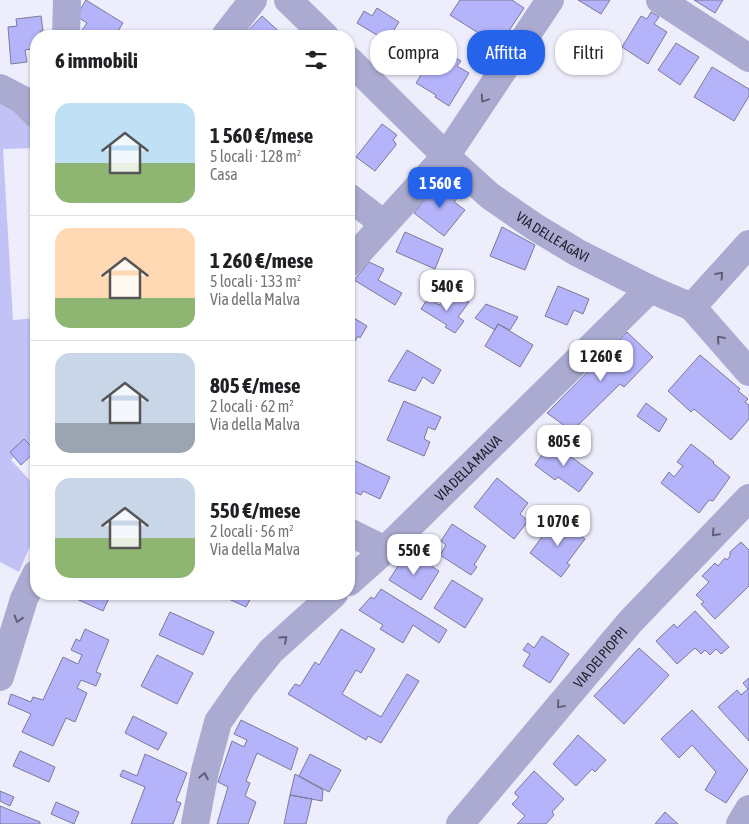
<!DOCTYPE html>
<html lang="it">
<meta charset="utf-8">
<style>
body{margin:0;font-family:"Asap Condensed",sans-serif;background:#f6f6f6;color:#202124;height:100vh;display:flex;flex-direction:column;font-size:19px;white-space:nowrap}
*{box-sizing:border-box;margin:0}
p{font-size:16px;color:#757577}
.icon{flex:none;width:28px;height:28px;fill:none;stroke:currentColor;stroke-width:2;stroke-linecap:round;stroke-linejoin:round}
.map{position:relative;flex:1;overflow:hidden}
.side{position:absolute;left:30px;top:30px;width:325px;height:570px;display:flex;flex-direction:column;background:#fff;border-radius:20px;box-shadow:0 1px 4px #0004}
.side>*{flex:none}
.top-card{position:absolute;left:370px;top:30px;width:304px;height:45px;display:flex;gap:10px}
.price{position:absolute;translate:-50% -42px;padding:0 11px;border-radius:10px;background:#fff;color:#222;font-size:16px;line-height:32px;filter:drop-shadow(0 1px 2px #0008)}
.price::after{content:'';position:absolute;left:50%;top:30px;width:15px;height:11px;margin-left:-8px;background:inherit;clip-path:polygon(0 0,100% 0,50% 100%)}
.price.selected{background:#2563eb;color:#fff}
ul{padding:0;list-style:none}
li{display:flex;align-items:center;gap:15px;height:125px;padding:0 25px}
li+li{border-top:1px solid #e0e0e0}
li span{display:grid;place-items:center;flex:none;width:140px;height:100px;border-radius:15px;color:#555}
li>.icon{margin-inline-start:auto}
span .icon{width:60px;height:60px;fill:#fffc;stroke-width:1}
li b{font-size:21px}
h2{display:flex;justify-content:space-between;align-items:center;height:60px;padding:0 25px;font-size:21px}
.tag{padding:0 18px;border-radius:20px;background:#fff;box-shadow:0 1px 4px #0004;font-size:18px;line-height:45px}
.tag.selected{background:#2563eb;color:#fff}
.map>svg:first-child{display:block}
.green{fill:#c2c2f6}
.building{fill:#b5b3fa;stroke:#7a7a9a}
.lines{fill:none;stroke-linecap:round;stroke-linejoin:round}
.minor{stroke:#ababd2;stroke-width:28}
.oneway{stroke:#5f5f77}
.labels{text-anchor:middle;dominant-baseline:central;stroke-width:4;stroke-linejoin:round;paint-order:stroke}
.street-label{font-size:14px;fill:#20202d;stroke:#fff}
</style>
<div class="map">
<svg width="749" height="824" viewBox="0 0 749 824">
<rect width="100%" height="100%" fill="#ededfc"/>
<path class="green" d="M0,96L36,112V148L3,149L13,320L36,318V437L11,460L36,487V532L19,572L0,562Z"/>
<path class="building" d="M86,0L123,23L115,36H78L87,23L76,16Z
M460,0H512L524,8L499,46L450,15Z
M578,0H610L601,14Z
M694,0H723L715,13Z
M377,8L399,22L394,30L402,34L395,46L357,23L364,11L372,16Z
M651,12L659,17L654,24L667,32L648,64L622,47L641,16L647,19Z
M41,16L43,31H40L41,36H36V48L25,50L27,62L11,64L8,27L17,26L16,19Z
M262,16L284,36H248L245,34Z
M676,43L699,57L680,85L658,70Z
M434,45L461,61L457,66L469,73L449,106L435,97L436,95L416,83L421,75L417,72Z
M712,67L749,89V96L734,121L694,97Z
M382,124L397,135L393,140L395,142L396,145L375,171L356,157Z
M440,181L459,196L454,202L465,210L444,236L414,213Z
M502,227L535,245L525,270L490,256Z
M405,232L443,249L435,269L396,252Z
M369,262L384,269L378,280L402,293L395,305L354,280Z
M558,286L589,299L583,314L574,310L567,325L545,316Z
M454,295L469,302L458,317L464,321L455,333L445,327L447,325L421,309L428,298L439,305L442,303H447Z
M486,304L518,317L510,330L498,324L495,330L475,318Z
M349,315L367,326L360,338L358,336L349,351Z
M498,324L533,345L520,367L485,346Z
M627,332L653,357L624,387L620,384L572,431L547,413Z
M407,350L441,370L433,384L423,377L415,391L388,381Z
M700,355L740,389L738,391L748,399L745,402L749,405V419L731,440L694,409L691,412L668,391Z
M404,401L441,417L435,430L428,427L424,439L430,442L424,456L387,440Z
M646,403L667,419L659,432L637,416Z
M24,439L36,451L21,465L10,452Z
M551,442L593,473L579,492L558,477L555,480L535,465Z
M691,444L714,462L713,463L730,477L713,501L709,500L699,513L661,483L669,472L674,477L683,466L677,462Z
M349,458L390,477L380,499L363,491L361,495L349,490Z
M497,478L528,503L520,514L528,521L514,539L474,507Z
M556,518L585,539L567,563L570,565L561,577L530,553Z
M452,524L486,546L474,565L477,567L471,575L440,555L446,545L441,541Z
M741,542L749,550V586L715,619L701,604L704,602L696,595L709,582L702,576L715,563L718,566L725,558L727,560L730,556V552Z
M408,551L439,571L421,600L389,580Z
M452,580L483,599L465,628L434,608Z
M381,589L447,630L439,643L413,625L403,643L380,629L383,625L359,610L371,597L374,599Z
M71,594H111L103,611L70,596Z
M218,594H253L246,607Z
M695,611L729,647L721,654L716,649L710,655L705,650L701,654L695,648L677,664L656,641L674,624L677,628Z
M170,612L214,632L203,655L159,635Z
M85,629L109,640L96,672L101,674L96,686L81,680L77,688L87,693L75,722L66,718L53,746L22,732L31,714L8,704L11,694L31,702L33,697L43,700L63,657L78,664L82,655L71,650L76,639L80,641Z
M341,629L375,649L361,673L356,670L342,694L381,717L407,674L419,681L381,743L368,736L366,740L288,694L295,684L300,686L315,662L319,665Z
M542,636L569,654L550,683L523,666L530,654L523,650L528,643L534,648Z
M639,648L669,675L624,724L594,696Z
M157,655L193,673L177,704L141,686Z
M749,678V741L718,707L737,690L741,695L748,689L743,683Z
M692,710L748,770L726,803L705,790L716,772L692,745L679,758L661,739Z
M133,716L167,733L158,750L125,733Z
M241,720L298,748L291,770L257,753L246,781L250,783L245,796L256,802L248,824H217L228,787L218,782L232,741L244,747L247,740L234,734Z
M578,735L606,760L595,772L592,769L576,786L553,764Z
M20,751L55,767L49,782L13,766Z
M145,754L187,773L176,801L181,803L173,824H131L145,787L120,776L123,770L137,776Z
M310,754L341,770L329,792L299,776Z
M534,771L564,799L552,812L554,815L546,824H517L525,816L512,804L519,797L515,794V792Z
M295,774L323,790L322,801L290,795Z
M0,791L14,797L10,806L0,801Z
M290,795L312,799L306,824H284Z
M56,802L79,812L74,824L51,814Z
M0,806L40,822V824H0Z
M665,812L678,824H655Z"/>
<g class="lines">
<g class="minor">
<path d="M288,0L325,36"/>
<path d="M660,0L749,58"/>
<path d="M66,36L67,0"/>
<path d="M225,36L253,0"/>
<path id="s1" d="M349,60L446,156L490,196L535,227L578,253L650,289L692,307L749,372"/>
<path d="M0,88L21,99L36,114"/>
<path d="M349,197L384,224"/>
<path d="M349,263L446,156L550,0"/>
<path d="M692,307L749,244"/>
<path d="M349,532L385,550"/>
<path id="s2" d="M349,582L385,550L650,289"/>
<path d="M0,677L24,599L36,574"/>
<path d="M195,824L205,771L218,722L243,686L271,651L334,594"/>
<path id="s3" d="M460,824L630,622L749,498"/>
<path d="M740,824L749,809"/>
</g>
</g>
<defs><path id="oneway-chevron" d="M-2-3.5L2.5 0L-2 3.5" fill="none" stroke-width="1.6" stroke-linecap="round" stroke-linejoin="round" transform="scale(1.25)"/></defs>
<g class="oneway">
<use href="#oneway-chevron" transform="translate(484 99) rotate(124)"/>
<use href="#oneway-chevron" transform="translate(720 275) rotate(-48)"/>
<use href="#oneway-chevron" transform="translate(720 339) rotate(-131)"/>
<use href="#oneway-chevron" transform="translate(715 533) rotate(134)"/>
<use href="#oneway-chevron" transform="translate(18 619) rotate(107)"/>
<use href="#oneway-chevron" transform="translate(284 639) rotate(-42)"/>
<use href="#oneway-chevron" transform="translate(560 705) rotate(130)"/>
<use href="#oneway-chevron" transform="translate(204 776) rotate(-79)"/>
</g>
<g class="labels">
<g class="street-label">
<text stroke="none"><textPath href="#s1" startOffset="271">VIA DELLE AGAVI</textPath></text>
<text stroke="none"><textPath href="#s2" startOffset="165">VIA DELLA MALVA</textPath></text>
<text stroke="none"><textPath href="#s3" startOffset="218">VIA DEI PIOPPI</textPath></text>
</g>
</g>
</svg>
<b class="price selected" style="left:440px;top:209px">1 560 €</b>
<b class="price" style="left:447px;top:312px">540 €</b>
<b class="price" style="left:601px;top:382px">1 260 €</b>
<b class="price" style="left:564px;top:467px">805 €</b>
<b class="price" style="left:558px;top:547px">1 070 €</b>
<b class="price" style="left:414px;top:576px">550 €</b>
<div class="top-card">
<a class="tag">Compra</a>
<a class="tag selected">Affitta</a>
<a class="tag">Filtri</a>
</div>
<section class="side">
<h2>6 immobili<svg class="icon" aria-label="filters" viewBox="0 0 24 24"><path d="M4 7h16M4 17h16"/><circle cx="9" cy="7" r="2"/><circle cx="15" cy="17" r="2"/></svg></h2>
<ul>
<li><span style="background:linear-gradient(#bfe0f5 60%,#8fb573 0)"><svg class="icon" aria-label="home" viewBox="0 0 24 24"><path d="M3 11l9-7 9 7M6 9v11h12V9"/></svg></span><div><b>1 560 €/mese</b><p>5 locali · 128 m²</p><p>Casa</p></div></li>
<li><span style="background:linear-gradient(#ffd9b3 70%,#8fb573 0)"><svg class="icon" aria-label="home" viewBox="0 0 24 24"><path d="M3 11l9-7 9 7M6 9v11h12V9"/></svg></span><div><b>1 260 €/mese</b><p>5 locali · 133 m²</p><p>Via della Malva</p></div></li>
<li><span style="background:linear-gradient(#c9d6e8 70%,#9aa5b1 0)"><svg class="icon" aria-label="home" viewBox="0 0 24 24"><path d="M3 11l9-7 9 7M6 9v11h12V9"/></svg></span><div><b>805 €/mese</b><p>2 locali · 62 m²</p><p>Via della Malva</p></div></li>
<li><span style="background:linear-gradient(#c9d6e8 60%,#8fb573 0)"><svg class="icon" aria-label="home" viewBox="0 0 24 24"><path d="M3 11l9-7 9 7M6 9v11h12V9"/></svg></span><div><b>550 €/mese</b><p>2 locali · 56 m²</p><p>Via della Malva</p></div></li>
</ul>
</section>
</div>
